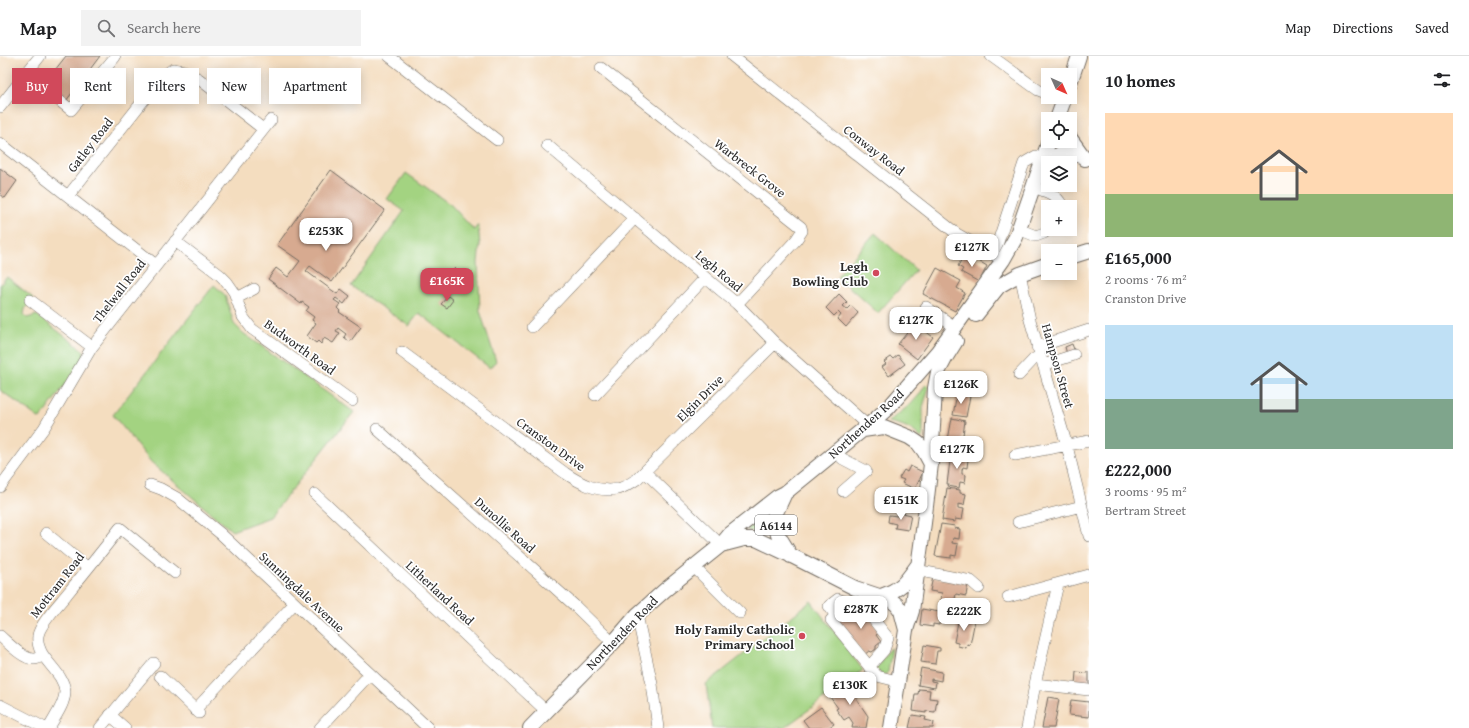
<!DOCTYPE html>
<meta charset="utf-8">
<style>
body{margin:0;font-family:"Gentium Book Plus",serif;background:#f2f2f2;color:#202124;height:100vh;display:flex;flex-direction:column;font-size:15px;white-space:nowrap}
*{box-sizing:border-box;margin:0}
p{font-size:13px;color:#757577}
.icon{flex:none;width:22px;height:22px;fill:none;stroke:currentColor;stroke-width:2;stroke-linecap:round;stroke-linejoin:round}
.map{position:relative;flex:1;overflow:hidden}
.details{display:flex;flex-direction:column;background:#fff;width:380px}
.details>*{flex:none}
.guide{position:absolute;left:12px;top:12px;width:380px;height:36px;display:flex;gap:8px}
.needle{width:26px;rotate:135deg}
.controls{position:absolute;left:1041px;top:12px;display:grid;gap:8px}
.controls a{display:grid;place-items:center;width:36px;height:36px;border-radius:0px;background:#fff;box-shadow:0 2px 10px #0003;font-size:20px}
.price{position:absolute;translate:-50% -34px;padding:0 9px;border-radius:8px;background:#fff;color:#222;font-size:13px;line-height:26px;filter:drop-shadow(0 1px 2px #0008)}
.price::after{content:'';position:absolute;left:50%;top:24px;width:12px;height:9px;margin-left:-6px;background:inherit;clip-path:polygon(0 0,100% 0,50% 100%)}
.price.current{background:#d1495b;color:#fff}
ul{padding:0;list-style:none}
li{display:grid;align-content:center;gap:8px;height:212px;padding:0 16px}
li span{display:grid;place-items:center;height:124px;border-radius:0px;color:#555}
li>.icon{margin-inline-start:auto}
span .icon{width:72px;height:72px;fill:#fffc;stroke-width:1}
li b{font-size:17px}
h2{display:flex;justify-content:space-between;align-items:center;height:48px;padding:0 16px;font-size:17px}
.chip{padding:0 14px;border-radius:0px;background:#fff;box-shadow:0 2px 10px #0003;font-size:14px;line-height:36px}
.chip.current{background:#d1495b;color:#fff}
header{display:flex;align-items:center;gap:24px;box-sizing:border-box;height:56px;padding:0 20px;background:#fff;border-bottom:1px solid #e0e0e0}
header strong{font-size:19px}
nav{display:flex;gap:22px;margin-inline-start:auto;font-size:14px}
.search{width:280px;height:36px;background:#f2f2f2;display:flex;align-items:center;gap:10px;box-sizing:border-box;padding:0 14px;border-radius:0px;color:#757577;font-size:15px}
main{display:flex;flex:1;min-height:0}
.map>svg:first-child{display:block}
.green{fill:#a3d381;stroke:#677f56}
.building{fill:#d7aa90}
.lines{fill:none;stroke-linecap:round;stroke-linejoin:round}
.minor-casing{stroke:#71695f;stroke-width:12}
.major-casing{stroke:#71695f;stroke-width:16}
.minor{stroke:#fff;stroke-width:11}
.major{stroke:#fff;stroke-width:14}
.poi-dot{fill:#d1495b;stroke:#fff;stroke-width:1.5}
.labels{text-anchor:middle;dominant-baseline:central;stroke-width:3.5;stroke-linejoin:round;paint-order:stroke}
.shield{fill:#fff;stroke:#6b6b6b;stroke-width:1}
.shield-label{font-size:12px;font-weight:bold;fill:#2b2b2b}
.street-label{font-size:13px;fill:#2b2b2b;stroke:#fff}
.poi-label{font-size:13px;font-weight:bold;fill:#2b2b2b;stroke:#fff;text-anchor:end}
</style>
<header>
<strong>Map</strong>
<div class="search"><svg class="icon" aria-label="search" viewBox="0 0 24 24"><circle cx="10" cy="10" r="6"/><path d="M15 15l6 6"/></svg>Search here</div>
<nav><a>Map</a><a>Directions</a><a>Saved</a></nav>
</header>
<main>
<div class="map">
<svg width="1089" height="672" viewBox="0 0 1089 672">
<rect width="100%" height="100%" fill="#fff"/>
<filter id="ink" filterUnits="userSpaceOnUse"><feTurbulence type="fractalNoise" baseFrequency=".025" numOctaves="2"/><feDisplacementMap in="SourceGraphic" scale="8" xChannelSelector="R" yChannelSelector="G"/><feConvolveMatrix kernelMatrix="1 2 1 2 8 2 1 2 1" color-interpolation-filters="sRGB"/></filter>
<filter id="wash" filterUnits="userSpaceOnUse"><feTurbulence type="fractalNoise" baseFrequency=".012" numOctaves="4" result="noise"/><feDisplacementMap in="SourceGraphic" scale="16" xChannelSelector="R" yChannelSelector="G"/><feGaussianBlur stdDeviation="0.9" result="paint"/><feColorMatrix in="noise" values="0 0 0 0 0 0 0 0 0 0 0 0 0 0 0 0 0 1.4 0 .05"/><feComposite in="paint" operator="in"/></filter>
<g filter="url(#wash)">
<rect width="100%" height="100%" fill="#f4ddbf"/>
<path class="green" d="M406,117L451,149L474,174L478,169L480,189L478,206L480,255L496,305L490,312L419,257L409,270L351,230L404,155L387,143Z
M875,177L916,214L878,257L837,220Z
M7,221L33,242L25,253L24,259L27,262L37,259L84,295V303L40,363L0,334V229Z
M214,229L225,239L234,268L243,277L354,356L270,461L232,475L151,406L113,359Z
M926,328L929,331L923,351V382H921C912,372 901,368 888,366L911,348L919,339Z
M769,454L772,482L760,476L748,475V471Z
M811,545L863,614L784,672H712L706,628Z
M892,592L888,616L886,618L881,619L876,612L889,593Z"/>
<g id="blocks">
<path class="building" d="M66,0H100L66,45L44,28Z
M0,112L17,125L5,142L0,139Z
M331,114L385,154L332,226L310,210L306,215L337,238L341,233L350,240L344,248L336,242L334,244L340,248L337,252L340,255L339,256L361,271L350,286L344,281L346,278L338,272L336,275L340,277L333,287L324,282L321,288L318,285L316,287L307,280L316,267L312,264L314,261L306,255L309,251L302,246L301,248L268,223L276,212L288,221L300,205L277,189Z
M965,197L987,210L979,226L961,216L963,213L958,210Z
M455,212L467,220L462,227L450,219Z
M937,212L961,225L957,232L965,237L955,255L923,238Z
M839,238L847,246L843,250L847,253L851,249L858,257L846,271L838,263L841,259L838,256L834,260L826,252Z
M448,240L453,244L447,252L441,248Z
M915,267L933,281L917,303L898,288Z
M1072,288L1075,296L1067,298L1065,291Z
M898,299L905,308L889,320L882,311L886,308L884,306L891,301L893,303Z
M957,337L970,340L966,361L953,359Z
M952,362L965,365L962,386L948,384Z
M951,397L966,399L965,403H968L967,412L963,411L962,414V418L966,419L965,427L960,426L959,432L948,430L949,428H947Z
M910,410L923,416L915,433L902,427L904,424L899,422L904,414L907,416Z
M947,432L960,434V437L966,438L964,449L958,448V452L964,453L962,464L955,463V466L942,464Z
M903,435L915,437L912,454L900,452V448L892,447L894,436L903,438Z
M898,456L911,459L908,474L895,472L896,468L888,466L889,459L897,460Z
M941,468L955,470L954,472L960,473L959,483L953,482L952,487L958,488L956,500L951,499V502L935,500Z
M933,521L968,527L966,540L956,538L952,557L939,554L942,537L930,535Z
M855,552L860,559L865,556L880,576L876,579L881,586L876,590V593L872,596L869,595L864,599L837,565L842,562V559L847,555L849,556Z
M922,553L945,557L944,563L940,562L939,569L933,568V571L920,569Z
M959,561L975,564L970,589L967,588L966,592L958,590V587L954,586Z
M924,589L940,592V595H937L935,608L921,606Z
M921,612L942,616L941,625L931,623V625L936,626L935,632L918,629Z
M1076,616L1089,617V630L1075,629Z
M849,625L858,638L857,644L868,660L866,672H852L853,667L849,661L844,664L836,653L838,652L830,641L834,638L833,636Z
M919,633L930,634L929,642L937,643L935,656L926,655V657L913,655L915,638H918Z
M1048,641L1059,643L1054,672H1042Z
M1071,644L1089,646V661L1069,659Z
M821,651L834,668L828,672H809L803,664Z
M912,659L926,661L925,664L934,666L933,672H909Z"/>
</g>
</g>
<g filter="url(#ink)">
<use href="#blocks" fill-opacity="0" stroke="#71695f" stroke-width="1"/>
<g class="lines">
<g class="minor-casing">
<path id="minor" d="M389,0L497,84
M732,0L957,178L1003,204
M991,0L1038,34L1048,38
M601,12L801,171L802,175L796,184L737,248
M26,18L71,54L115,1
M0,51L40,0
M0,87L156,209
M547,89L737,248L775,287L867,369
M1033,131C1043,135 1057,138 1061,148
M68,140L161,22L173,13L184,15L199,23L263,73
M1018,173L1036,180L1044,177
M175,185L220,219L227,226L234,236L243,261L252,273L352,345
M992,198L998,186L1024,107L1036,100L1043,102
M1020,218L1030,264L1067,390L1089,480
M237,242L254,233
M30,244L92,291
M926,251L955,271
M532,271L635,162
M1037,291L1089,274
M402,296L565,417C580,427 598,437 617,433C624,432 631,427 637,423L775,287
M1043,309L1074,299
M1019,319L1034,303L1040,300
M595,339L705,222
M377,373L574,549L613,587
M835,396L843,403L866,415L843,435
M1015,399L1089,385
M645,416L721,489
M150,429L161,433L177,442L221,478L428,672
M0,431L44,372L92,291L271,64
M315,438L546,655
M1018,466L1082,450
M46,477L88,512
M694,511L740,557
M916,514L971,525L979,532
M1008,541L1089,519
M637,559L652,628L658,672
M0,580C7,586 24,604 34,603C37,603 40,601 42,599
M869,611L884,594L888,582L866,554L838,543L829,550L836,560L831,564L877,620L897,625
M160,620L199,657
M1035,628L1089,634
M0,649L45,672
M195,654L294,548
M110,659L125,672
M49,672C54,662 65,648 65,636C64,614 35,603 38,580C39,569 60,547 67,538C85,516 103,494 120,472L175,517
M100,672L154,607
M320,672L370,618
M1027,672L1035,628L1058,528"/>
</g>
<g class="major-casing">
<path id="major" d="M1070,27L1079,0
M1057,63L1065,41
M1070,82L1085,103
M1041,114C1055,96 1060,96 1082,100
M1070,201L1089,195
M976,259L999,230L1020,218L1048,208
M863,374L884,371L909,381L918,387L924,395L931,408
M785,437L774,461L778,479L791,500
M721,489L744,483H756L792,500L855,532L891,544L897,549L901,555L906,574
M881,540C901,533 905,527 917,510
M530,672L613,587L637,559L665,534L721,489L730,478L777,441L785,437L871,367L889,351L938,295L1003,204L1016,181L1049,85
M891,672L906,574L912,555L924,467L931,408L935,332L938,316L946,301L956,285"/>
</g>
<use href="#minor" class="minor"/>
<use href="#major" class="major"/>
</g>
</g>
<g class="poi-dot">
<circle cx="876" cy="217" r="4"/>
<circle cx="802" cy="580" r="4"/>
</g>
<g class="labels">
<rect class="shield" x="755" y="459" width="42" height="20" rx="3"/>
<g class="shield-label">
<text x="776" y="469">A6144</text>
</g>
<g class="street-label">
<text transform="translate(90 89) rotate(-52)">Gatley Road</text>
<text transform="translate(874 94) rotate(38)">Conway Road</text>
<text transform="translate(750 112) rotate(38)">Warbreck Grove</text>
<text transform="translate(719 215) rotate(40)">Legh Road</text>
<text transform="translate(119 235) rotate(-52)">Thelwall Road</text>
<text transform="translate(300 291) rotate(36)">Budworth Road</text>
<text transform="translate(1058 310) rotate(74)">Hampson Street</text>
<text transform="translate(700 342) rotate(-45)">Elgin Drive</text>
<text transform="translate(866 368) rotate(-42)">Northenden Road</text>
<text transform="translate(551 388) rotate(36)">Cranston Drive</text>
<text transform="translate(505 469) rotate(42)">Dunollie Road</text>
<text transform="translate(57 529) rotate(-52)">Mottram Road</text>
<text transform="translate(302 536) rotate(43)">Sunningdale Avenue</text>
<text transform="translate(440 537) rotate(43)">Litherland Road</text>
<text transform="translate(622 577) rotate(-46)">Northenden Road</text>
</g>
<g class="poi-label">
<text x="868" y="210">Legh<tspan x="868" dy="15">Bowling Club</tspan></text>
<text x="794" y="573">Holy Family Catholic<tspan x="794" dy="15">Primary School</tspan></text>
</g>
</g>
</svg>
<div class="controls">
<a><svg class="needle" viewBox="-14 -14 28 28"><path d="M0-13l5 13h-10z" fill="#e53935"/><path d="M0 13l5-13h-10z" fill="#757577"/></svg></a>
<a><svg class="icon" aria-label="locate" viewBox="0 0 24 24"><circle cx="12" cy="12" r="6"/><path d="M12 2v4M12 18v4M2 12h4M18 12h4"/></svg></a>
<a><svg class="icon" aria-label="layers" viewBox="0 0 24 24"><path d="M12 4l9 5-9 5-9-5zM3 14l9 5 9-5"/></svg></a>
<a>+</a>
<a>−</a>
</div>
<b class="price" style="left:326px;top:196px">£253K</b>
<b class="price" style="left:972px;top:212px">£127K</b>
<b class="price current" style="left:447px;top:246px">£165K</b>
<b class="price" style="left:916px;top:285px">£127K</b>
<b class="price" style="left:961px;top:349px">£126K</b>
<b class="price" style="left:957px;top:414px">£127K</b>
<b class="price" style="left:901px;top:465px">£151K</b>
<b class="price" style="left:861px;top:574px">£287K</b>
<b class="price" style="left:964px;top:576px">£222K</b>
<b class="price" style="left:850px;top:650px">£130K</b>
<div class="guide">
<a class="chip current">Buy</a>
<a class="chip">Rent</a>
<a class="chip">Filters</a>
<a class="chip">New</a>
<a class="chip">Apartment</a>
</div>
</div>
<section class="details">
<h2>10 homes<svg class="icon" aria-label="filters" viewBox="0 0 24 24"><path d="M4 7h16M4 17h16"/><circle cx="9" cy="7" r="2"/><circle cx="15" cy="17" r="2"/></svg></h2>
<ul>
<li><span style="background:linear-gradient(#ffd9b3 65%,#8fb573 0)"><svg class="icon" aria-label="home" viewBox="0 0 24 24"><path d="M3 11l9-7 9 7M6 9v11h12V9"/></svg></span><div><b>£165,000</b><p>2 rooms · 76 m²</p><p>Cranston Drive</p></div></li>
<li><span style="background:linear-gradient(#bfe0f5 60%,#7fa58c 0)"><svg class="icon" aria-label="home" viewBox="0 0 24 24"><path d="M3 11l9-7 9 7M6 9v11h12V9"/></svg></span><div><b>£222,000</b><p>3 rooms · 95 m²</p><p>Bertram Street</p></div></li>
</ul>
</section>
</main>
